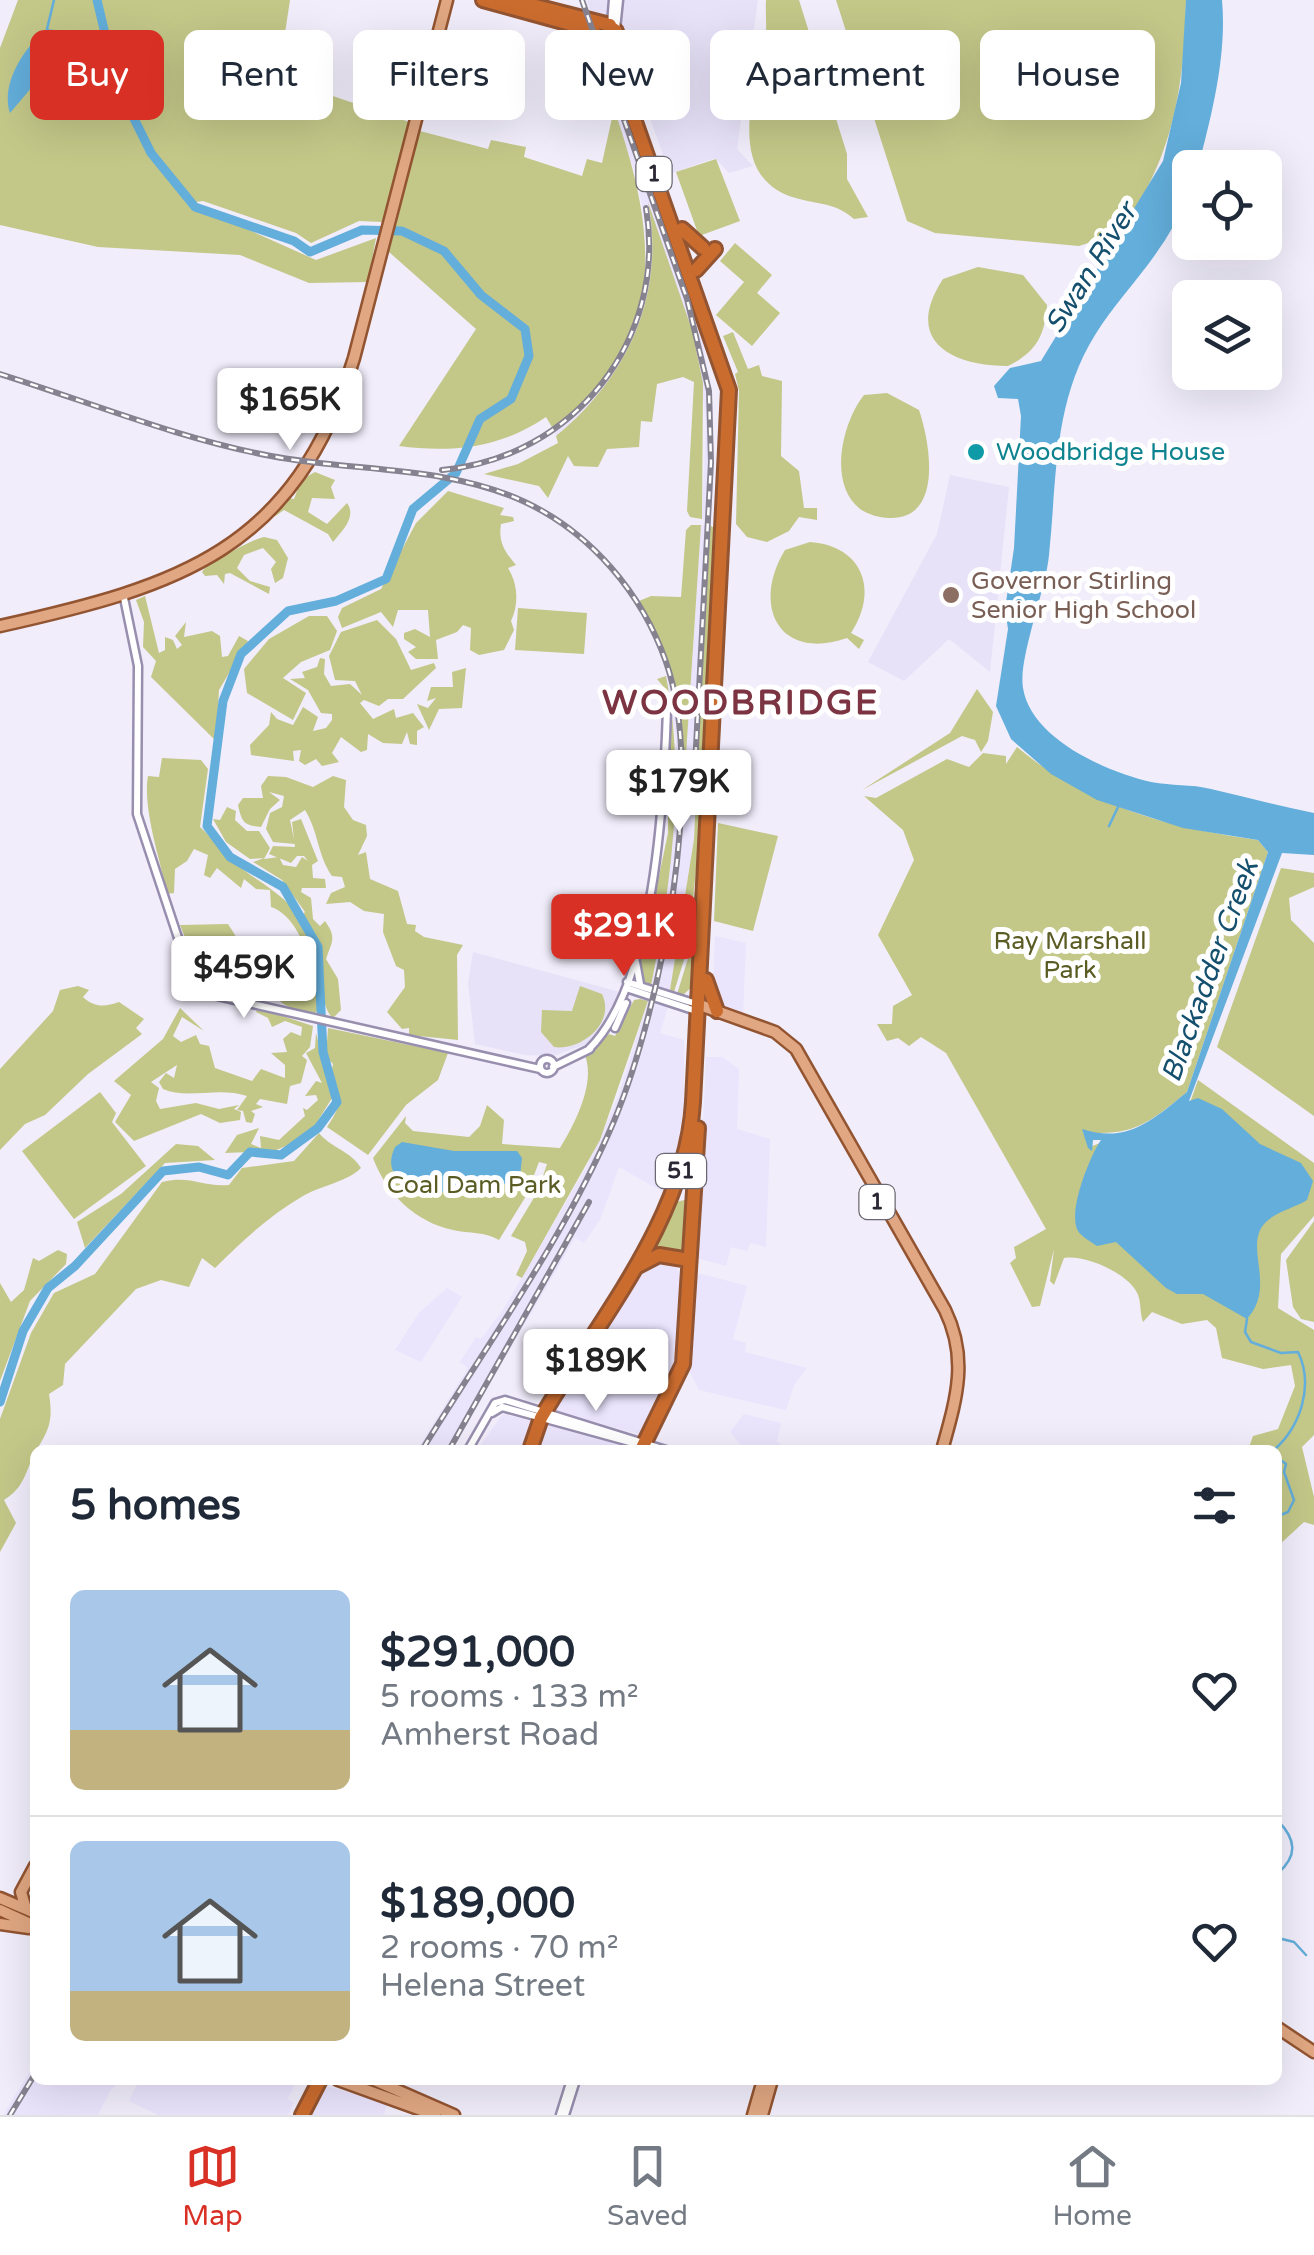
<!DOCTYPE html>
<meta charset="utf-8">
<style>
body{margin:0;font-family:"Varela Round",sans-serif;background:#f6f6f7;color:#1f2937;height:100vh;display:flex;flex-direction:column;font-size:38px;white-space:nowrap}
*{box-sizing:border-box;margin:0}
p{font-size:32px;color:#747a83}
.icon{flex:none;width:55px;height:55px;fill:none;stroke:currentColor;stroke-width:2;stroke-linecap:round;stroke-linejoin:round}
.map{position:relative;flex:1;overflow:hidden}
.details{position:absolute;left:30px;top:1445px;width:1252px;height:640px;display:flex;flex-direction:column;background:#fff;border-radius:15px;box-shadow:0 10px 40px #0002}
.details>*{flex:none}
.banner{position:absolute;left:30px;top:30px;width:1255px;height:90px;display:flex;gap:20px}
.fabs{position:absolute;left:1172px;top:150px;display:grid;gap:20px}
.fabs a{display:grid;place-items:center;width:110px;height:110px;border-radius:15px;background:#fff;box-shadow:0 10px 40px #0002;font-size:50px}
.price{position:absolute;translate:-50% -85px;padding:0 22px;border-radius:10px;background:#fff;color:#222;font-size:32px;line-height:65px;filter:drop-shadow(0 2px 5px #0008)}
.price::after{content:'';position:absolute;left:50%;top:60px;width:30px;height:22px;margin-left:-15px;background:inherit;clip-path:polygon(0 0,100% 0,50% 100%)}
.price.active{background:#d93025;color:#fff}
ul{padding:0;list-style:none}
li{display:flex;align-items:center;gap:30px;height:250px;padding:0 40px}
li+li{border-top:2px solid #e0e1e3}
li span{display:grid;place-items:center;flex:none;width:280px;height:200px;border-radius:15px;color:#555}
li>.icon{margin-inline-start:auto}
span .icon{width:120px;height:120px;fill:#fffc;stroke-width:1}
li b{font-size:42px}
h2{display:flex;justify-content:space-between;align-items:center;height:120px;padding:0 40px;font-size:42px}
.tag{padding:0 35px;border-radius:15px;background:#fff;box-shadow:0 10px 40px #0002;font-size:35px;line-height:90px}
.tag.active{background:#d93025;color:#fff}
.menu{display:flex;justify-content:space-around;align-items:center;height:140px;border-top:2px solid #e0e1e3;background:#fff;font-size:28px;color:#747a83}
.menu a{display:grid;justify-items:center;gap:5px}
.menu .active{color:#d93025}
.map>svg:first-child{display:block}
.built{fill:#eae4fd}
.education{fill:#e7e2f8}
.green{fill:#c3c788}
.water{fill:#63aedb}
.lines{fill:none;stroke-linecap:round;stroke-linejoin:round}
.stream{stroke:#63aedb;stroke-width:2.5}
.river{stroke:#63aedb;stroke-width:9}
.minor-casing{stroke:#988faf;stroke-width:11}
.major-casing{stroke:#935431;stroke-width:15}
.highway-casing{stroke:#935431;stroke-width:18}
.minor{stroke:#fff;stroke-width:6}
.major{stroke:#e0a782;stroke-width:10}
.highway{stroke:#cb6c2f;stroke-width:12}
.rail-casing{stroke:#86828f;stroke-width:6}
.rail{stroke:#fff;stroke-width:2.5;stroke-dasharray:8;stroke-linecap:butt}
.culture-dot{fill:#0f9aa8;stroke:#fff;stroke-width:4}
.education-dot{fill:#8d6e63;stroke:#fff;stroke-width:4}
.labels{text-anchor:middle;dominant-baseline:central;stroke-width:10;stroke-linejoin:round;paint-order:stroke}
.shield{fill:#fff;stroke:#6b6871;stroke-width:2.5}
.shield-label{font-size:22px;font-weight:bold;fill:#2b2734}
.culture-label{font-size:25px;fill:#0d838f;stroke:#fff;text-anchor:start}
.education-label{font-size:25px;fill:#785e54;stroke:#fff;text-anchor:start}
.park-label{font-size:25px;fill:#5a5c24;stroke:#fff}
.water-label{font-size:28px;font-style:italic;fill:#154f6e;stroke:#fff}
.district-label{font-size:35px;font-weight:bold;letter-spacing:2.5px;fill:#7c3443;stroke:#fff}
</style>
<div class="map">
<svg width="1314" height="2115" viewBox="0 0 1314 2115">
<rect width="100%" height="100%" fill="#f1edfb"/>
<path class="built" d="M586,31L596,36L703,344L713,407L711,520L702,519L706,422L698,353L651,211L650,285L631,349L598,399L556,436L553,429L600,387L613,367L639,311L647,268V230L636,176Z
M701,525H709L694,839L670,990L651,986L674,816L676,740L666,676L672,674L681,714L683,805Z
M715,936L746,943L743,1014L720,1005L713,991Z
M648,1001L668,1007L660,1033L684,1040V1105L675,1158L663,1192L619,1167L600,1220L584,1243L575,1238L451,1450H417L468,1368L460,1362L476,1337L481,1339L503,1310L587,1166L618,1097Z
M706,1057H722L739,1069L737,1129L770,1139L766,1247L750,1243L747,1251L731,1247L726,1266L697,1258Z
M663,1261L677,1268L682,1282L675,1365L642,1435L558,1412L556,1408L634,1279L642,1270Z
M702,1274L747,1286L733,1339L746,1343L745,1352L807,1368L794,1385L786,1410L699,1390L688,1368L696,1275Z
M447,1288L462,1297L421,1362L395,1350L419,1313Z
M503,1414L635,1448L477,1450Z
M744,1414L781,1423L777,1441L786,1450H745L730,1432Z
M35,2063V2080H122L110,2091L98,2115H3Z
M139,2080H297L288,2099L294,2103L288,2115H158L129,2101Z
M326,2086L387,2104L384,2115H307Z"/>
<path class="education" d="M587,0H758L737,149L753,166L729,173L715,158L670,174L626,52L622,23L591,14Z
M950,475L1009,487L990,672L949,639L904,681L868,662L937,534Z
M473,952L620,992L607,1024L584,1045L552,1056L525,1055L475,1044L468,983Z"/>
<path class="green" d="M18,0H290L280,66L289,81L409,122L382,222L359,221L311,243L296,233L203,201L189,203L316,260L376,238L368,282L309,283L240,255L98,247L0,225V48Z
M766,0H799L847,154V179L868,217L854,219C832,198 802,206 777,190C730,161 755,86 764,46C768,32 765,15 766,0Z
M836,0H1186C1184,91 1173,159 1119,233L1079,246L935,233L907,221Z
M577,31H586C638,174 702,319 553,429L546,417C501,448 451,453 399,446L476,329L389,252L420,131L488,149L491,140L526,147L524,157L582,176L587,159L602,163L612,118L591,54L587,63L579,60L582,48Z
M716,159L740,221L699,236L676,172Z
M648,202L692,330L703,383L702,519L690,517L687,511L694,382L683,377L657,384L652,422L641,421L639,447L607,449L598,467L574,466L568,456L548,498L539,486L484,474L518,464L558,443L556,436C627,378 666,295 648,202Z
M735,243L772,275L757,293L780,313L752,346L716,315L744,282L720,261Z
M978,267L1023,275L1047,305C1045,336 1036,352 1008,366C950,366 903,340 943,279Z
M733,332L748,369L759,365L762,376L782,381L781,456L799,471L804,508H817V520L799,517L789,531L767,542L747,537L736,524L739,391L735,374L738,372L723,336Z
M887,393L919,410C930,442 944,520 889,518C880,518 867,514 860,509C827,483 843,421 864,395Z
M315,472L335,480L331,487L335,499L312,498L308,512L327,524L347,503C357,517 342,531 333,542L328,534L284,510L274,517L287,498L294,499L301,480Z
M448,491L504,508L500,515L513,517L514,521L501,524C498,542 505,552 516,565L508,568C518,584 519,604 511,621L514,630L504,650L479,655L470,650L471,628L463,625L457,632L436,640L438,659H416L408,652L416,647L404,639V633L415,629L430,637L428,610H398L393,627L381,612L342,628L338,617L342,608L381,589L416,523Z
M691,525H701L678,878C683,780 693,689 639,601L651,596L681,597L686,530Z
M709,525L720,531V551L695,984L683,995L677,994L691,949L697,859L704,826L703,775L717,537L700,778L702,813L688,947L674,992L670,990L694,839Z
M264,537L277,540L288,558L283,578L275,583L271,569L276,562L263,548L244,555L237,568L250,581L270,587L269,594L230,573L225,574L224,584L217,575L205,576L202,572C206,565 252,539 264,537Z
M810,542C863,546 879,590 851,633L864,640L859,649L847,638C779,662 751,606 785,550Z
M145,596L159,653L165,650V637L173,640L177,649L182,645L175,636L186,622L184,637L212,631L220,636L222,657L228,656L239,636L248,641L219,690L216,741L151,677L156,661L143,647L144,622L136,600Z
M518,608L587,613L584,654L515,650Z
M309,616H327L337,631L330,650L301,662L283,678L306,693L293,720L247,693L244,669L269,639Z
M377,620L396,639L411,670L434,663L436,668L403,699H388L379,706L364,700L360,703L373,719L394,709L396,718L413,713L424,727L417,731V745L410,744L407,732L402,744L383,743L368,734L367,750L361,752L341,737L332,753L339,762L322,766L316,759L305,765L299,761L301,750L293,751L294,761L251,755L250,745L269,725L271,712L277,719L293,725L303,707L318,717L313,731L326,728L332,720V714L321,713L308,690L290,679L305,678L302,672L317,667L320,658L325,659L324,674L331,686L350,684L362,695L355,681L335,680L329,656L341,632Z
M466,668L462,708L439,709L429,730L417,704L428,708L436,698L427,701L431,687H453L452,672Z
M666,676C686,779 671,884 651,986L641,983L638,976L668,833V692L657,679Z
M977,689L993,712L988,741L981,752L975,740L962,736L862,790L950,733Z
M1017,747C1087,806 1170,828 1258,840L1268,852L1187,1092C1149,1123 1133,1137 1083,1132L1090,1147L1188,1108L1198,1080L1314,1163V1216L1281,1254L1278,1308L1314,1330V1435L1302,1447L1314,1497V1525L1304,1522L1278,1546V1450H1248L1253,1436L1278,1429L1295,1386L1291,1365L1263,1369L1222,1358L1216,1328L1207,1320L1182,1324L1152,1312L1143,1322C1140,1313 1141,1306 1139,1298C1134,1275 1085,1254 1064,1258L1054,1285L1050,1281L1054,1249L1040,1306L1032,1307L1010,1263L1016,1258L1014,1247L1046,1229L946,1053L921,1037L909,1046L898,1038L887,1041L877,1024H892L893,1006L912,995L878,935L914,860L903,830L864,796L876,798L947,759L969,767L983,753L1006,756V764Z
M162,758L201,760L208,769L200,827C212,837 220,852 232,861C270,892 305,901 316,958L309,969C308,947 293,914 271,907L270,890L256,889L244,879L241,888L217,868L210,878L204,875L208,855L194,849L187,861L175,869L174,893L166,894C169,886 141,813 148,776L159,777Z
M268,776L286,777L313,787L333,776L346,780L344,807L353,820L366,825L367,836L358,855L366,852L370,879L398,891L407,924L416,925L415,931L424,937L463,945L457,955L458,1040L409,1035V1028L402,1029L387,1012L405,987L404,970L396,966L383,932L384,914L364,911L350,902L326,904L331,893L345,887L342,877L332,876C317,854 319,833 305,810L290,820L295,844L273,842L266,829L270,813L282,807L284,796L269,792L280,800L270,809L261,827C243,825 242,822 238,805L243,798H263L261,786Z
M227,807L236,811L235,820L247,831H259L270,848L264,859L279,857L283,865L296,867L302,857L308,861L304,856H297L291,863L269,854L273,846L295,847L292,822L301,819L318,861L312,865L313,878L325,879L326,888H302L301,892L311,898L313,919L320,926L325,921C337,938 332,941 326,959L338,979L341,1010L333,1018C315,1002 326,943 302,915L305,912L282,880L253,862L264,858L250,859L226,842L213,819L220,820Z
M718,823L778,836L753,931L714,921Z
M1281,868L1314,873V887L1289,898L1291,920L1314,943V1116L1217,1047Z
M228,924L235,935L236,962L248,971L267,976L265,996L202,980L180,925Z
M280,976L298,996L309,993V981L316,979L321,1008L315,1013C292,1009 276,1007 270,982Z
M78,986L89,990L83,997C95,1008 105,1007 119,1002L144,1019L136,1028L142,1034L88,1074L45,1115L25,1124L0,1150V1069L53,1011L60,990Z
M580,986L602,994C616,1023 581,1051 554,1047L541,1032L542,1010L572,1011Z
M640,999L648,1001L600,1140L522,1278L516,1275L527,1251L525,1242L511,1236L538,1191L547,1164L539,1162L526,1196L499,1240C484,1231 470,1234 453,1230C415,1222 386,1193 373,1158L406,1116L405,1123L413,1131L469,1137L480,1126L487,1105L504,1120L502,1144L560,1148C575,1124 597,1081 584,1053L609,1034L615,1036L634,1000Z
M180,1008L204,1031L182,1017L173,1036L181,1042L196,1035L200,1044L209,1046L215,1068L252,1081L261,1069L285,1078V1065L271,1053L287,1052L283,1039L291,1032L301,1036L302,1027L285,1021L272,1027L268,1018L256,1012L258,1008L313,1026L310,1047L302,1056L307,1060L301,1083L290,1086L287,1104L260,1099L256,1104L263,1107L251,1111L255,1114L252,1123L246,1122L243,1111L237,1110L247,1096C218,1086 188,1100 163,1089L159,1082L166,1073L174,1078L177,1065L151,1082L159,1088L156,1101L160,1109L196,1103L219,1109L239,1105L234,1109L241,1112L240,1120L220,1123L201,1114L134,1141L115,1122L131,1095L114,1081L163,1039Z
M328,1028L448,1053L438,1080L406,1105L368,1155L327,1127C354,1088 326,1095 333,1064L326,1057Z
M316,1033L332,1098L314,1127L298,1141L274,1151L225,1153L237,1135L259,1128L251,1144L261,1148L260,1136L279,1140L305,1116L303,1108L307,1110L318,1100L316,1095L305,1096L316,1081L322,1083L306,1053L315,1048Z
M100,1092L116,1113L112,1122L146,1166L74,1219L22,1151Z
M319,1133C331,1148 351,1151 361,1168C349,1181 320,1186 303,1196C270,1215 242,1241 215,1268L202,1258L189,1287L161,1280L136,1289L65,1364L63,1385L49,1394C54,1425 47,1431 35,1453C25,1472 25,1487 4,1500L16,1523L0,1552V1419L31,1333L54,1293L95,1274L162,1182C192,1175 200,1187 229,1185L242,1168L294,1161Z
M176,1144L198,1146L215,1160L165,1163L85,1248L77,1222L121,1194Z
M689,1199L688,1258L645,1259L671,1203Z
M1314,1221V1322L1301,1319L1293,1307L1286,1260Z
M58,1250L67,1254L66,1264L30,1301L0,1381V1283L11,1302L24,1290L33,1258L39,1261Z"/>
<path class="water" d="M1186,0H1222C1227,55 1212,114 1198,167L1190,168C1190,231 1127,283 1095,335C1053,402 1057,479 1049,555C1046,590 1018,658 1023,688C1031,739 1107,772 1151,782C1172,786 1191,784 1211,789C1245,797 1279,806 1314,813V855L1282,853L1189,1101L1198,1098L1222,1109L1260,1144L1301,1163L1313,1181L1307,1200C1294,1208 1275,1212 1265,1223C1243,1246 1277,1286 1247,1319L1203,1294H1177L1166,1288L1116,1242L1097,1246C1091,1242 1082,1237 1078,1231C1067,1212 1090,1156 1101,1140H1093L1092,1151L1088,1148L1082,1129C1127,1144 1153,1120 1187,1092L1268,852L1258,840L1183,828L1097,800L1051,774L1011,739L996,706L1008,629L1005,609L1014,548L1021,416L1018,399L998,398L994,386L1010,368L1041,361L1163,161L1181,83Z
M47,29L62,31L60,54L10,113C0,84 25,46 47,29Z
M402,1142L454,1151H517L522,1158L520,1177L513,1184H491L479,1195C450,1191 373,1194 395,1147Z"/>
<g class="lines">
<path class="stream" d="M47,29L54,0
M1109,826L1118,807
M1247,1319L1245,1332L1251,1342L1281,1353L1298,1352C1314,1385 1301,1426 1274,1450
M1278,1458L1286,1464L1284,1472L1294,1500L1288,1512L1278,1516
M1278,1821C1296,1839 1298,1856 1278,1873
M1278,1938L1294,1942L1306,1955"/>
<path class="river" d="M0,1402L23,1331L48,1288L75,1266L163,1171L199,1167L228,1175L250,1152L281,1155L318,1128L337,1102L323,1052L318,947L283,887L230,857L207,826L223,701L241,654L288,611L336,601L386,579L413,509L456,473L480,419L511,399L529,356L525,329L481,295L444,251L402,231L362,230L310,252L294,241L195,207L151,153L117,84L97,0"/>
<g class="minor-casing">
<path id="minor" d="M611,24L613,0
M616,29L619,0
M124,598L138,666L137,814L194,986L204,993L540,1069
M636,962L640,984
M627,982L697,1004
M626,988L696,1011
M615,1028L626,1003
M589,1049C655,984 664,800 667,710
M540 1066a7 7 0 1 1 14 0a7 7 0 1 1-14 0Z
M553,1067L590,1049
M492,1413L502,1407L659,1450
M468,1450L495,1403L505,1400L666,1450
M560,2115L571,2080
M565,2115L576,2080"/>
</g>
<g class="major-casing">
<path id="major" d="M0,626C179,586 295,551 354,358L447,0
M697,1004L775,1032L796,1049L945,1310C969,1359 956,1400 942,1450
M0,1898L35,1913
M26,1909L21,1892L35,1866
M0,1910L35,1926
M0,1924L29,1928
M1278,2028L1314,2052
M338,2080L435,2115
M374,2080L454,2115
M753,2115L763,2080
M762,2115L772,2080"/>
</g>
<g class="highway-casing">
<path id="highway" d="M483,0L592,30L609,48
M512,0L606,24L616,31
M682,229L703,248
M696,270L715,249
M706,980L717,1011
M636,1267L659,1255L689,1260
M530,1450L541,1418C598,1320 686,1219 693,1102L729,390L613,59L610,25
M641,1450L683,1364L698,1128
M302,2115L320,2080"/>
</g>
<use href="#minor" class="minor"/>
<use href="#major" class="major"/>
<use href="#highway" class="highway"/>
<g class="rail-casing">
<path id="rail" d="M582,0L687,299L709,391L711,462L693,804
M0,374C89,402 180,439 271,456C355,472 446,465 525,502C591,533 642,593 666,662C707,778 661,1009 614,1121C565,1237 488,1343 422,1450
M442,470C574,458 668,339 646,208
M449,1450L589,1202
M10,2115L35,2074"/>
</g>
<use href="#rail" class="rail"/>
</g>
<circle class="culture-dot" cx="976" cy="452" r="10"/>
<circle class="education-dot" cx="951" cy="595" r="10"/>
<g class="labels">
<g class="shield">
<rect x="636.5" y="157" width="35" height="34" rx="8"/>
<rect x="656" y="1154" width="50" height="34" rx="8"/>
<rect x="859.5" y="1185" width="35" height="34" rx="8"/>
</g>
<g class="shield-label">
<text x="654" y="174">1</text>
<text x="681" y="1171">51</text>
<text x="877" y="1202">1</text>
</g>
<g class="culture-label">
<text x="996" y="452">Woodbridge House</text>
</g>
<g class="education-label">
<text x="971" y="581">Governor Stirling<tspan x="971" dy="29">Senior High School</tspan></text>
</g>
<g class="park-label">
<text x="1070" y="941">Ray Marshall<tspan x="1070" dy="29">Park</tspan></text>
<text x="474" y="1185">Coal Dam Park</text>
</g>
<g class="water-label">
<text transform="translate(1091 268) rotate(-58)">Swan River</text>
<text transform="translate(1210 971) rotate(-70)">Blackadder Creek</text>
</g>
<g class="district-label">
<text x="741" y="703">WOODBRIDGE</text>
</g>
</g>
</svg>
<div class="fabs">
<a><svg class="icon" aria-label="locate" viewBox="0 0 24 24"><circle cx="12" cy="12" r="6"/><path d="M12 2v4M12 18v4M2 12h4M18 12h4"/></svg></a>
<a><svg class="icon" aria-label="layers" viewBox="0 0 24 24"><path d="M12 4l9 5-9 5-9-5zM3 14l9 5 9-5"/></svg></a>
</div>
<b class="price" style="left:290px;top:453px">$165K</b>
<b class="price" style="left:679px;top:835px">$179K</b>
<b class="price active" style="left:624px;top:979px">$291K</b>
<b class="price" style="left:244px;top:1021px">$459K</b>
<b class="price" style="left:596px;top:1414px">$189K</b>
<div class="banner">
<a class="tag active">Buy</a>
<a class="tag">Rent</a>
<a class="tag">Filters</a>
<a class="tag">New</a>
<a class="tag">Apartment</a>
<a class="tag">House</a>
</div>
<section class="details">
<h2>5 homes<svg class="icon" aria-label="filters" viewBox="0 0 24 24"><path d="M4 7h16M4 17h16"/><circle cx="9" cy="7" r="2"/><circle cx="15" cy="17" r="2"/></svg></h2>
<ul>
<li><span style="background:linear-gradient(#a9c7e8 70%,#c2b280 0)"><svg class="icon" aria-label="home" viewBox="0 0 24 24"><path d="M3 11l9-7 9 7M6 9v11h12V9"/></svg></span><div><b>$291,000</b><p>5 rooms · 133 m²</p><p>Amherst Road</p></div><svg class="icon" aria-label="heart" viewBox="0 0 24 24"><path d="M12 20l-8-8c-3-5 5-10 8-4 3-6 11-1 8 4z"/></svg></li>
<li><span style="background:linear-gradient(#a9c7e8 75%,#c2b280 0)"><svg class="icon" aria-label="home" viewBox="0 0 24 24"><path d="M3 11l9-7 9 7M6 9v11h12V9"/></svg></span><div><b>$189,000</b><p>2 rooms · 70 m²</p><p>Helena Street</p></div><svg class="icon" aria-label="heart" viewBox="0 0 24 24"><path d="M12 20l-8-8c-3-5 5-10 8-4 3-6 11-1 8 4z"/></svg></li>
</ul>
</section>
</div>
<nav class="menu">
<a class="active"><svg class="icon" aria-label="map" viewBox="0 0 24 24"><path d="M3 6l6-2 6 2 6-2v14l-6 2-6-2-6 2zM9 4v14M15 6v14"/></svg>Map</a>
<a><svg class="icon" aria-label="saved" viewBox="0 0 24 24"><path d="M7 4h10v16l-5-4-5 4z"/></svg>Saved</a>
<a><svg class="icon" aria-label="home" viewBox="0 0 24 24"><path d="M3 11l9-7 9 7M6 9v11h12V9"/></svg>Home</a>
</nav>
